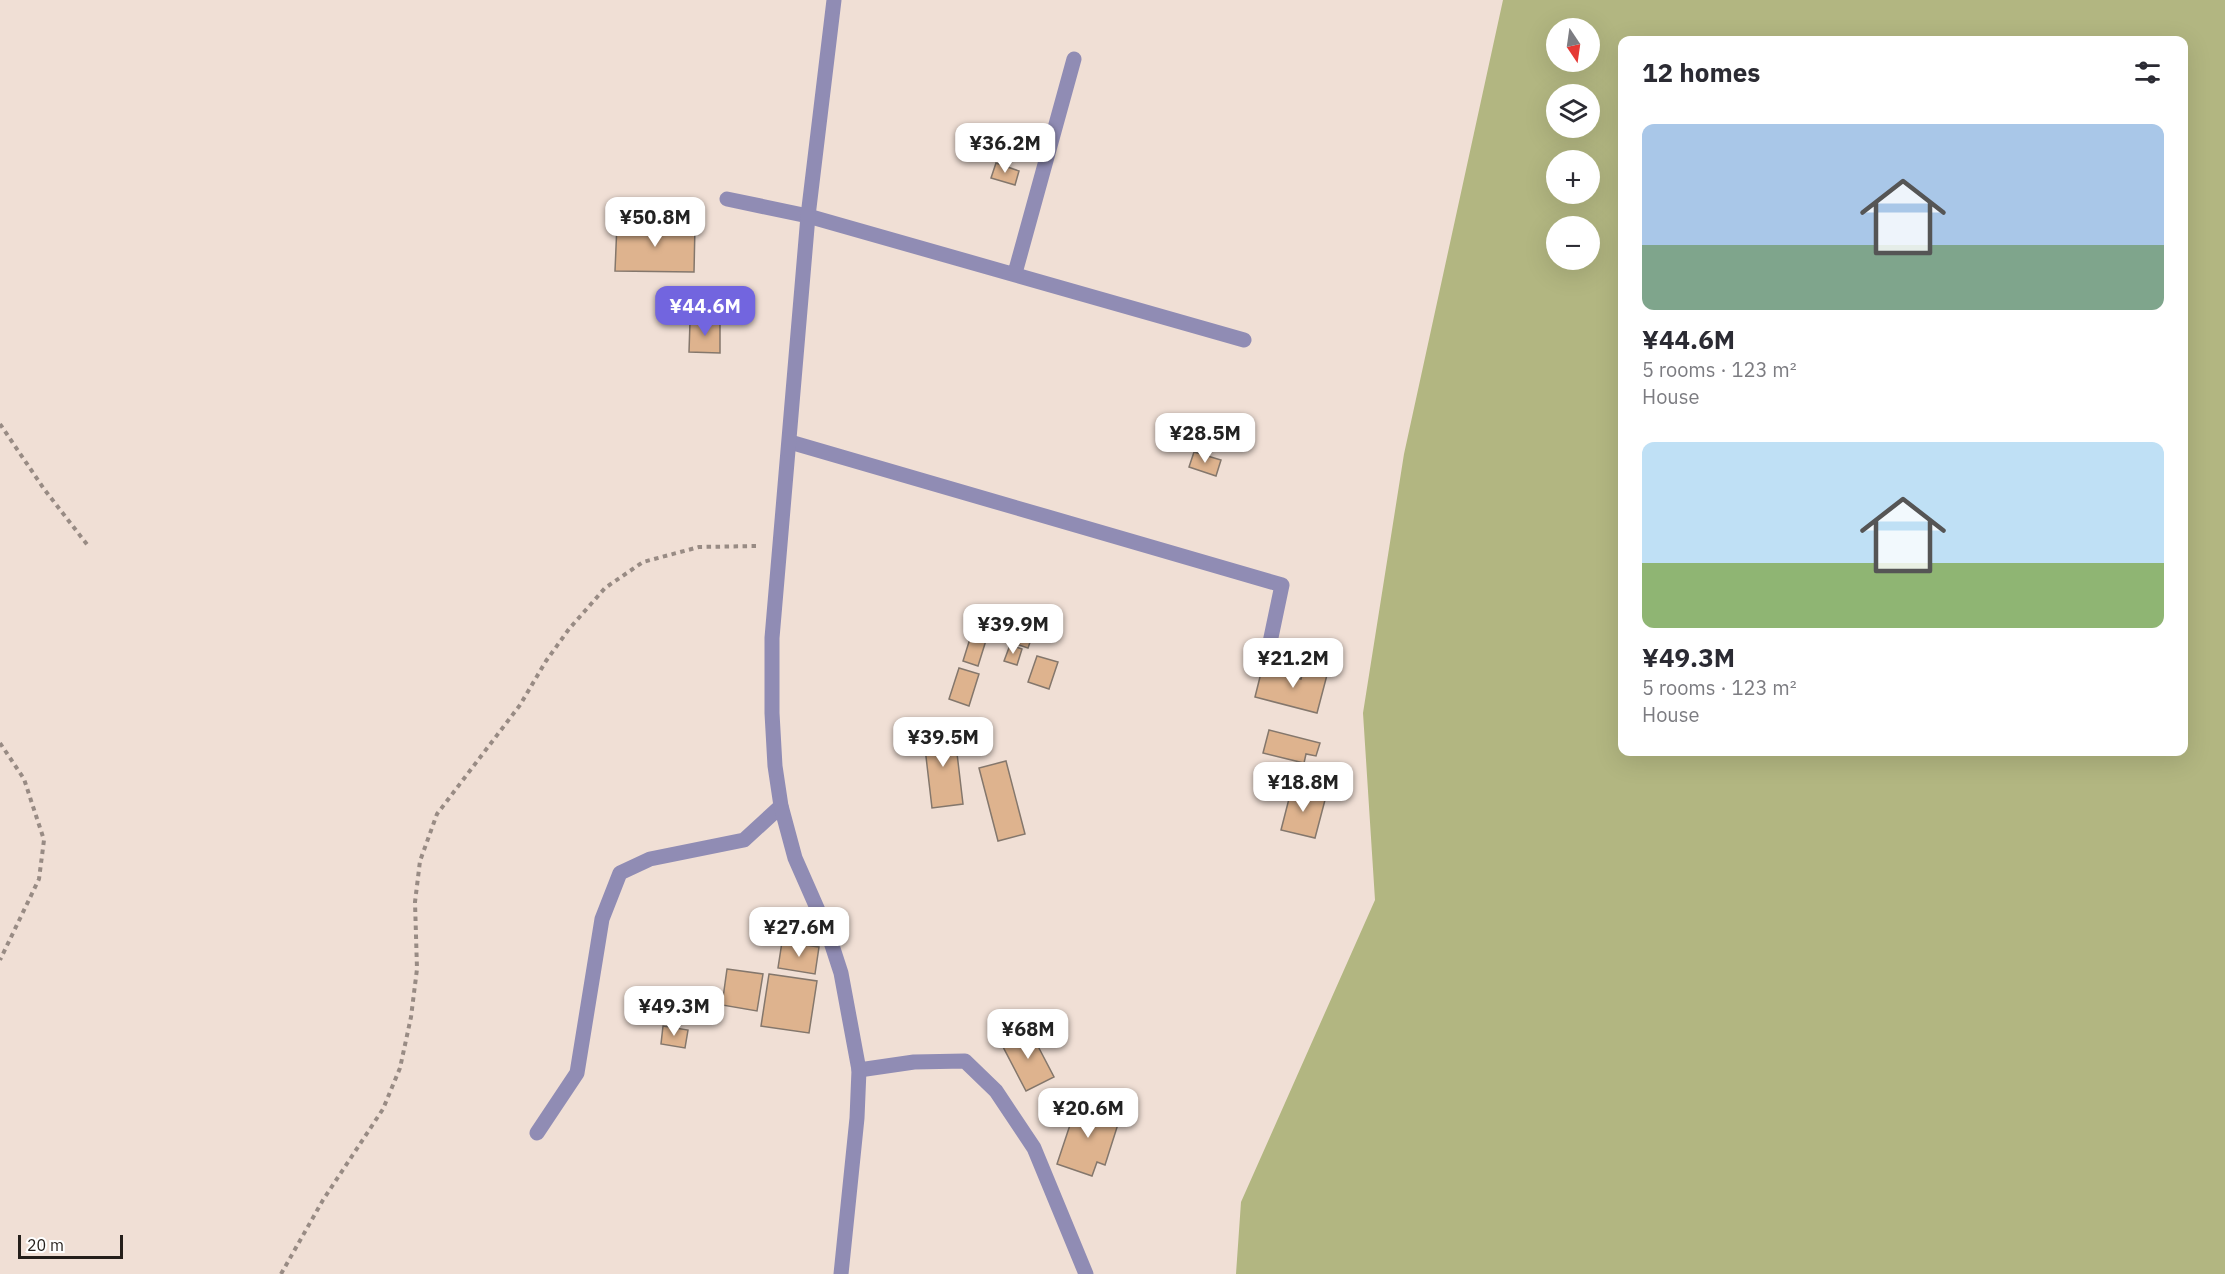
<!DOCTYPE html>
<meta charset="utf-8">
<style>
body{margin:0;font-family:"IBM Plex Sans",sans-serif;background:#f7f7f7;color:#2b2b33;height:100vh;display:flex;flex-direction:column;font-size:22px;white-space:nowrap}
*{box-sizing:border-box;margin:0}
p{font-size:20px;color:#7c7c81}
.icon{flex:none;width:33px;height:33px;fill:none;stroke:currentColor;stroke-width:2;stroke-linecap:round;stroke-linejoin:round}
.map{position:relative;flex:1;overflow:hidden}
.sheet{position:absolute;left:1618px;top:36px;width:570px;height:720px;display:flex;flex-direction:column;background:#fff;border-radius:12px;box-shadow:0 6px 24px #0002}
.sheet>*{flex:none}
.needle{width:39px;rotate:167deg}
.tools{position:absolute;left:1546px;top:18px;display:grid;gap:12px}
.tools a{display:grid;place-items:center;width:54px;height:54px;border-radius:50%;background:#fff;box-shadow:0 6px 24px #0002;font-size:30px}
.scale{position:absolute;left:18px;bottom:15px;width:105px;box-sizing:border-box;padding-left:6px;border:3px solid #241e1a;border-top:0;font-size:16px;line-height:21px;white-space:nowrap;color:#241e1a;-webkit-text-stroke:4px #fff;paint-order:stroke}
.price{position:absolute;translate:-50% -51px;padding:0 14px;border-radius:12px;background:#fff;color:#222;font-size:20px;line-height:39px;filter:drop-shadow(0 2px 3px #0008)}
.price::after{content:'';position:absolute;left:50%;top:36px;width:18px;height:14px;margin-left:-9px;background:inherit;clip-path:polygon(0 0,100% 0,50% 100%)}
.price.on{background:#7265df;color:#fff}
ul{padding:0;list-style:none}
li{display:grid;align-content:center;gap:12px;height:318px;padding:0 24px}
li span{display:grid;place-items:center;height:186px;border-radius:12px;color:#555}
li>.icon{margin-inline-start:auto}
span .icon{width:108px;height:108px;fill:#fffc;stroke-width:1}
li b{font-size:26px}
h2{display:flex;justify-content:space-between;align-items:center;height:72px;padding:0 24px;font-size:26px}
.map>svg:first-child{display:block}
.forest{fill:#b2b681;fill-rule:evenodd}
.building{fill:#deb38e;stroke:#84776c;stroke-width:1.5}
.lines{fill:none;stroke-linecap:round;stroke-linejoin:round}
.path{stroke:#988b84;stroke-width:4;stroke-dasharray:4.5 4.5;stroke-linecap:butt}
.service{stroke:#908cb4;stroke-width:15}
.minor{stroke:#908cb4;stroke-width:15}
.tertiary{stroke:#908cb4;stroke-width:15}
</style>
<div class="map">
<svg width="2225" height="1274" viewBox="0 0 2225 1274">
<rect width="100%" height="100%" fill="#f0dfd5"/>
<path class="forest" d="M1503,0H2225V1274H1236L1241,1202L1375,900L1363,713L1404,454ZM1557,28H1590V62H1557ZM1623,40H2184V752H1623ZM1557,94H1590V128H1557ZM1557,160H1590V194H1557ZM1557,226H1590V260H1557Z"/>
<path class="building" d="M996,163L1019,171L1015,185L991,178Z
M617,224L695,225L694,272L615,271Z
M690,322H720V353L689,352Z
M1194,452L1221,460L1216,476L1189,467Z
M1002,624L1033,634L1028,648L998,638Z
M973,629L988,634L978,666L963,661Z
M1010,645L1022,649L1017,665L1004,661Z
M1037,656L1058,662L1049,689L1028,682Z
M959,668L979,674L969,706L949,699Z
M1304,668L1327,675L1317,713L1255,697L1262,669L1301,679Z
M954,728L963,804L932,808L923,731Z
M1269,730L1320,743L1316,756L1306,754L1304,763L1263,753Z
M1006,761L1025,834L998,841L979,768Z
M1302,783L1311,786L1309,796L1325,800L1315,838L1281,830L1291,791L1300,793Z
M782,942L819,947L815,974L778,968Z
M727,969L763,974L757,1011L722,1005Z
M769,974L817,981L809,1033L761,1026Z
M663,1026L688,1030L685,1048L661,1044Z
M1029,1029L1054,1077L1026,1091L1001,1043Z
M1079,1098L1096,1103L1093,1113L1119,1121L1105,1165L1097,1162L1092,1176L1057,1164Z"/>
<g class="lines">
<path class="path" d="M0,424L44,489L89,547
M0,743L24,779L44,840L39,879L0,960
M281,1274L323,1200L383,1109L400,1068L411,1017L417,969L415,902L420,861L437,814L520,705L546,661L569,629L605,588L643,562L699,547L756,546"/>
<path class="service" d="M537,1133L577,1073L602,919L620,873L650,859L744,840L781,806"/>
<path class="minor" d="M727,199L808,216L1244,340
M1015,273L1074,59
M790,442L1282,585L1269,647
M859,1070L914,1062L965,1061L996,1091L1034,1148L1086,1274"/>
<path class="tertiary" d="M834,0L808,216L772,638V713L775,766L781,806L795,858L828,933L841,973L859,1070L857,1118L841,1274"/>
</g>
</svg>
<div class="tools">
<a><svg class="needle" viewBox="-14 -14 28 28"><path d="M0-13l5 13h-10z" fill="#e53935"/><path d="M0 13l5-13h-10z" fill="#7c7c81"/></svg></a>
<a><svg class="icon" aria-label="layers" viewBox="0 0 24 24"><path d="M12 4l9 5-9 5-9-5zM3 14l9 5 9-5"/></svg></a>
<a>+</a>
<a>−</a>
</div>
<div class="scale">20 m</div>
<b class="price" style="left:1005px;top:174px">¥36.2M</b>
<b class="price" style="left:655px;top:248px">¥50.8M</b>
<b class="price on" style="left:705px;top:337px">¥44.6M</b>
<b class="price" style="left:1205px;top:464px">¥28.5M</b>
<b class="price" style="left:1013px;top:655px">¥39.9M</b>
<b class="price" style="left:1293px;top:689px">¥21.2M</b>
<b class="price" style="left:943px;top:768px">¥39.5M</b>
<b class="price" style="left:1303px;top:813px">¥18.8M</b>
<b class="price" style="left:799px;top:958px">¥27.6M</b>
<b class="price" style="left:674px;top:1037px">¥49.3M</b>
<b class="price" style="left:1028px;top:1060px">¥68M</b>
<b class="price" style="left:1088px;top:1139px">¥20.6M</b>
<section class="sheet">
<h2>12 homes<svg class="icon" aria-label="filters" viewBox="0 0 24 24"><path d="M4 7h16M4 17h16"/><circle cx="9" cy="7" r="2"/><circle cx="15" cy="17" r="2"/></svg></h2>
<ul>
<li><span style="background:linear-gradient(#a9c7e8 65%,#7fa58c 0)"><svg class="icon" aria-label="home" viewBox="0 0 24 24"><path d="M3 11l9-7 9 7M6 9v11h12V9"/></svg></span><div><b>¥44.6M</b><p>5 rooms · 123 m²</p><p>House</p></div></li>
<li><span style="background:linear-gradient(#bfe0f5 65%,#8fb573 0)"><svg class="icon" aria-label="home" viewBox="0 0 24 24"><path d="M3 11l9-7 9 7M6 9v11h12V9"/></svg></span><div><b>¥49.3M</b><p>5 rooms · 123 m²</p><p>House</p></div></li>
</ul>
</section>
</div>
